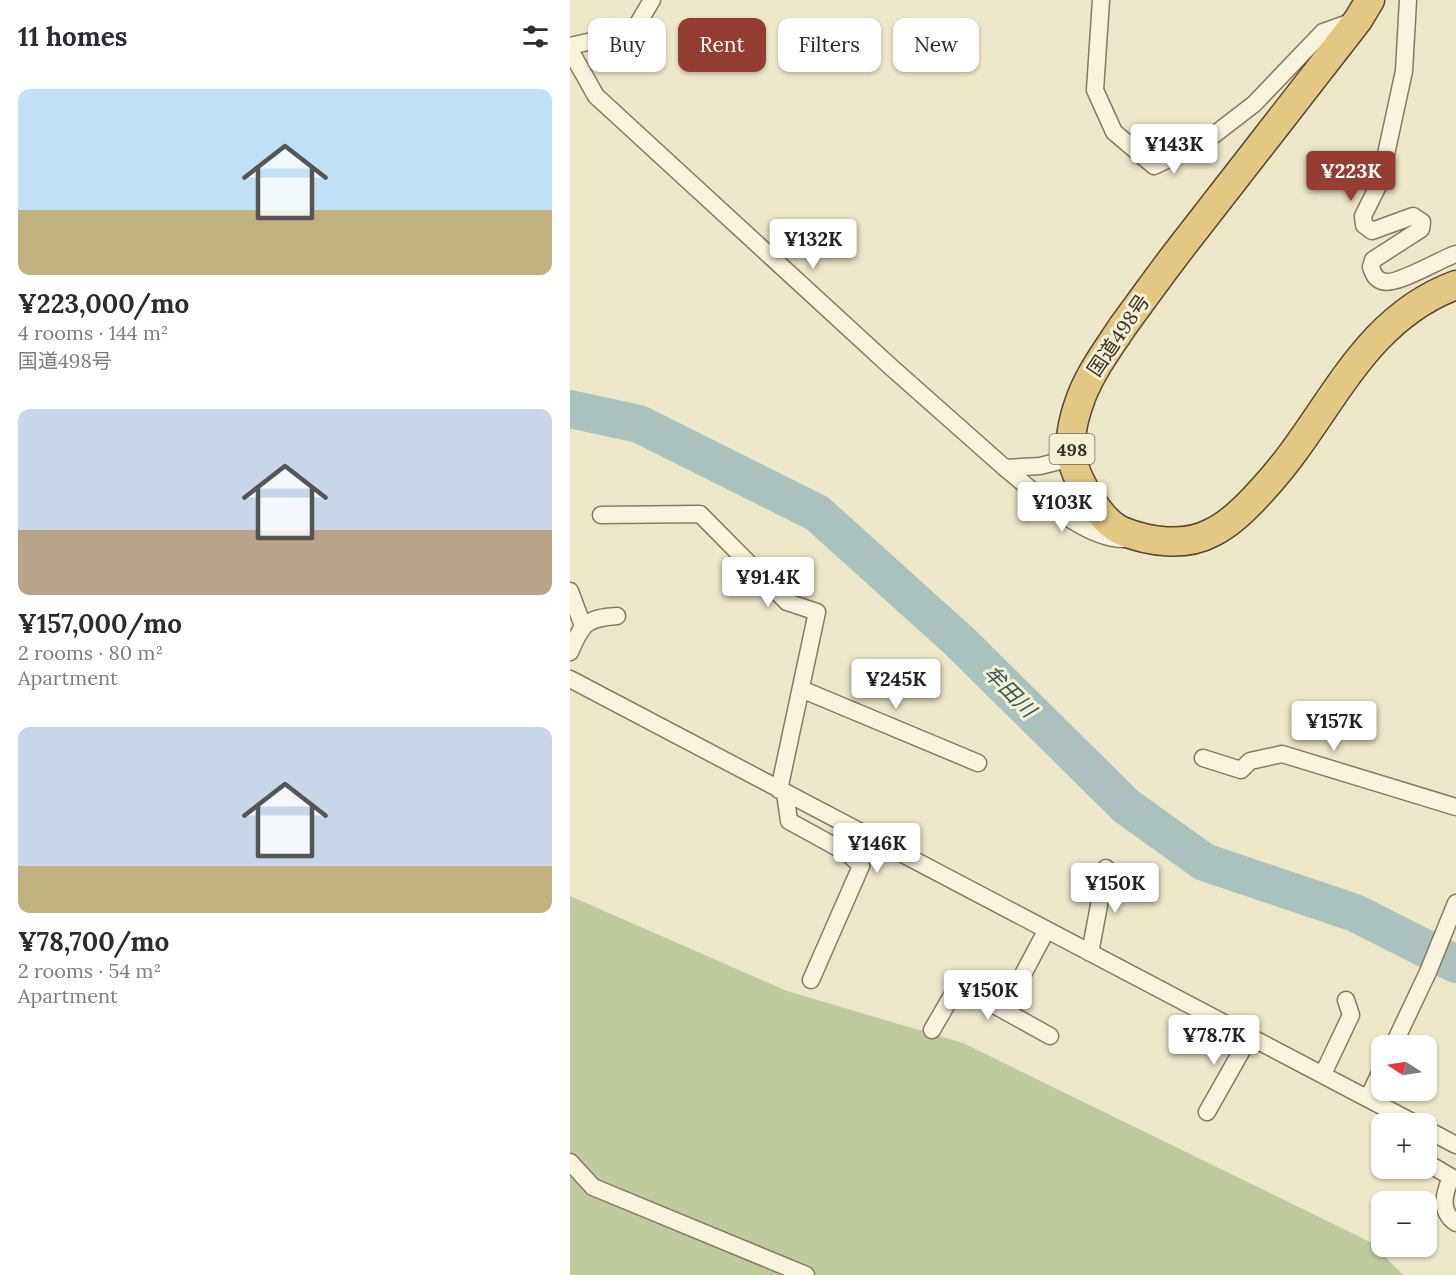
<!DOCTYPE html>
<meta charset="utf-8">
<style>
body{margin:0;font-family:Lora,"Noto Sans JP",serif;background:#f7f7f7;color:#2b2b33;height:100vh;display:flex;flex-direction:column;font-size:22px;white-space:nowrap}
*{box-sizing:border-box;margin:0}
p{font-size:20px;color:#7c7c81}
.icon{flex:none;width:33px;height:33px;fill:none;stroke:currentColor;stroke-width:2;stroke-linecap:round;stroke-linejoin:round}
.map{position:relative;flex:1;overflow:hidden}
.drawer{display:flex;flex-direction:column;background:#fff;width:570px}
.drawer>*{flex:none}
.hud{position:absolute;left:18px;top:18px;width:570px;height:54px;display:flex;gap:12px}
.needle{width:39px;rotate:282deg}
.fabs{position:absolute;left:801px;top:1035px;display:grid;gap:12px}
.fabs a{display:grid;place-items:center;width:66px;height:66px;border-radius:12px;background:#fff;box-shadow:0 2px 4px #0004;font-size:30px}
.price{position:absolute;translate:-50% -51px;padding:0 14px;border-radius:6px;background:#fff;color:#222;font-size:20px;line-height:39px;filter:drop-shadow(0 2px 3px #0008)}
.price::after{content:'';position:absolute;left:50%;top:36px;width:18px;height:14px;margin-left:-9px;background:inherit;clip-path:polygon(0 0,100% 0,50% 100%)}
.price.selected{background:#943e32;color:#fff}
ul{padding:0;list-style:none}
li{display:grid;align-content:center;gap:12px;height:318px;padding:0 18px}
li span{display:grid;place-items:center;height:186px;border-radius:12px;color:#555}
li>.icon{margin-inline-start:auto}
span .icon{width:108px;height:108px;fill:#fffc;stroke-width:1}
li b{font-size:26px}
h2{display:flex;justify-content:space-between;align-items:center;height:72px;padding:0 18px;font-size:26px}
.chip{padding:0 21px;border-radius:12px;background:#fff;box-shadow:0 2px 4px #0004;font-size:21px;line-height:54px}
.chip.selected{background:#943e32;color:#fff}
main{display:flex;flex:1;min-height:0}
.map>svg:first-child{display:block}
.green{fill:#bfca9d}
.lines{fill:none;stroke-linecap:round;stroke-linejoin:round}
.river{stroke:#aac1bd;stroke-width:38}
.minor-casing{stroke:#887a5f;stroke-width:19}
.trunk-casing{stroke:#564832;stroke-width:31}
.minor{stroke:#f7f3dc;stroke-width:16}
.trunk{stroke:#e2c882;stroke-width:28}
.labels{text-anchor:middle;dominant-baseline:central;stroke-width:6;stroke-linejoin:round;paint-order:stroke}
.shield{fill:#f4f0d8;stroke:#716a58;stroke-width:1.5}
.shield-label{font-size:18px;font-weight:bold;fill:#393021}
.street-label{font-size:20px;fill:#393021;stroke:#f4f0d8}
.water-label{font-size:21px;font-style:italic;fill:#315658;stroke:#f4f0d8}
</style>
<main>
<section class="drawer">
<h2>11 homes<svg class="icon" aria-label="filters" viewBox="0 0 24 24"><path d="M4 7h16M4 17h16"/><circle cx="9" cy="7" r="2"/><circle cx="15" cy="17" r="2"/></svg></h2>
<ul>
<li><span style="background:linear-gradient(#bfe0f5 65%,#c2b280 0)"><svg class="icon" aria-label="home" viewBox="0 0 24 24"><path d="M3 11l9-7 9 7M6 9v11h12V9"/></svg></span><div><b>¥223,000/mo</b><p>4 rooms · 144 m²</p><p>国道498号</p></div></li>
<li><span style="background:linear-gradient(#c9d6e8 65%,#b9a48a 0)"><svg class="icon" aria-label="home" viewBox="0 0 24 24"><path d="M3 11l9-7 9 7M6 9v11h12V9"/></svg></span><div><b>¥157,000/mo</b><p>2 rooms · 80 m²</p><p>Apartment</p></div></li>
<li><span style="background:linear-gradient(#c9d6e8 75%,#c2b280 0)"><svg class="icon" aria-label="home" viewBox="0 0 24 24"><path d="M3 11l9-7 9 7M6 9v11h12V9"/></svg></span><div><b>¥78,700/mo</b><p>2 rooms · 54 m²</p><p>Apartment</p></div></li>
</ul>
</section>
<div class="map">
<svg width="886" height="1275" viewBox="0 0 886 1275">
<rect width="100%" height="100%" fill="#ede7c9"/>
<path class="green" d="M0,896L217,991L393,1043L802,1243L833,1275H0Z"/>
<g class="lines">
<path class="river" d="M0,409L69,424L247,513L389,641L556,806L634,862L785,913L886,964"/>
<g class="minor-casing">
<path id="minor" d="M531,0L525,90L544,132L584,166L636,141L684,104L753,32L784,21
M838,0L834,71L810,182L793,216L794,225L802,231L843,216L852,222L851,229L803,260L801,267C803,273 805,279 812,281C825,287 870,259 886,254
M0,46L63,32L82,0
M0,50L26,96L321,367L435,468L470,466L502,458
M435,468C465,492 515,541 556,539
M31,515L130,514L217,602L247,612L209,790
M0,591L13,626
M0,652C12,624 16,618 47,616
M0,679L846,1124
M231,689L408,763
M633,758L671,770L680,761L712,754L886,807
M215,793L219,821L279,854L291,866L241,980
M520,953L536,868
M434,1010L476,931
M362,1030L388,985L480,1036
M823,1046L858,972L886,903
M753,1074L781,1015L776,1000
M798,1098L812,1069
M637,1112L680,1036
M856,1129L886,1145
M0,1162L23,1187L236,1275
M856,1162L881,1177C874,1194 869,1211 886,1223"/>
</g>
<g class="trunk-casing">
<path id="trunk" d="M800,0L788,20C732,92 676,164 620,236C597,265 575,296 553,326C538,349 522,370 512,395C505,413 498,438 502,458C506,480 531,522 552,531C579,542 615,547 641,533C661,524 680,504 694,488C759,418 789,321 886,285"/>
</g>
<use href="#minor" class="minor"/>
<use href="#trunk" class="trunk"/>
</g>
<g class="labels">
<rect class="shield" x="479.5" y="434" width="45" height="30" rx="4.5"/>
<g class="shield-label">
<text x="502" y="449">498</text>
</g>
<g class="street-label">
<text transform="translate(548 335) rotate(-56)">国道498号</text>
</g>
<g class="water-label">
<text transform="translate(440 691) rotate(45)">牟田川</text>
</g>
</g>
</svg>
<div class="fabs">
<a><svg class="needle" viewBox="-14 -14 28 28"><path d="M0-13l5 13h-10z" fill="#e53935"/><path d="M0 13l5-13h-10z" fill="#7c7c81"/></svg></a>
<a>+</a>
<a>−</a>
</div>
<b class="price" style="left:604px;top:175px">¥143K</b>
<b class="price selected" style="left:781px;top:202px">¥223K</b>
<b class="price" style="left:243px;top:270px">¥132K</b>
<b class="price" style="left:492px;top:533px">¥103K</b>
<b class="price" style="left:198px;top:608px">¥91.4K</b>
<b class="price" style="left:326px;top:710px">¥245K</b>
<b class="price" style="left:764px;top:752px">¥157K</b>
<b class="price" style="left:307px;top:874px">¥146K</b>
<b class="price" style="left:545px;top:914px">¥150K</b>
<b class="price" style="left:418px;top:1021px">¥150K</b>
<b class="price" style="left:644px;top:1066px">¥78.7K</b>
<div class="hud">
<a class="chip">Buy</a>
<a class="chip selected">Rent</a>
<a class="chip">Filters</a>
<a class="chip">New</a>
</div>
</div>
</main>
